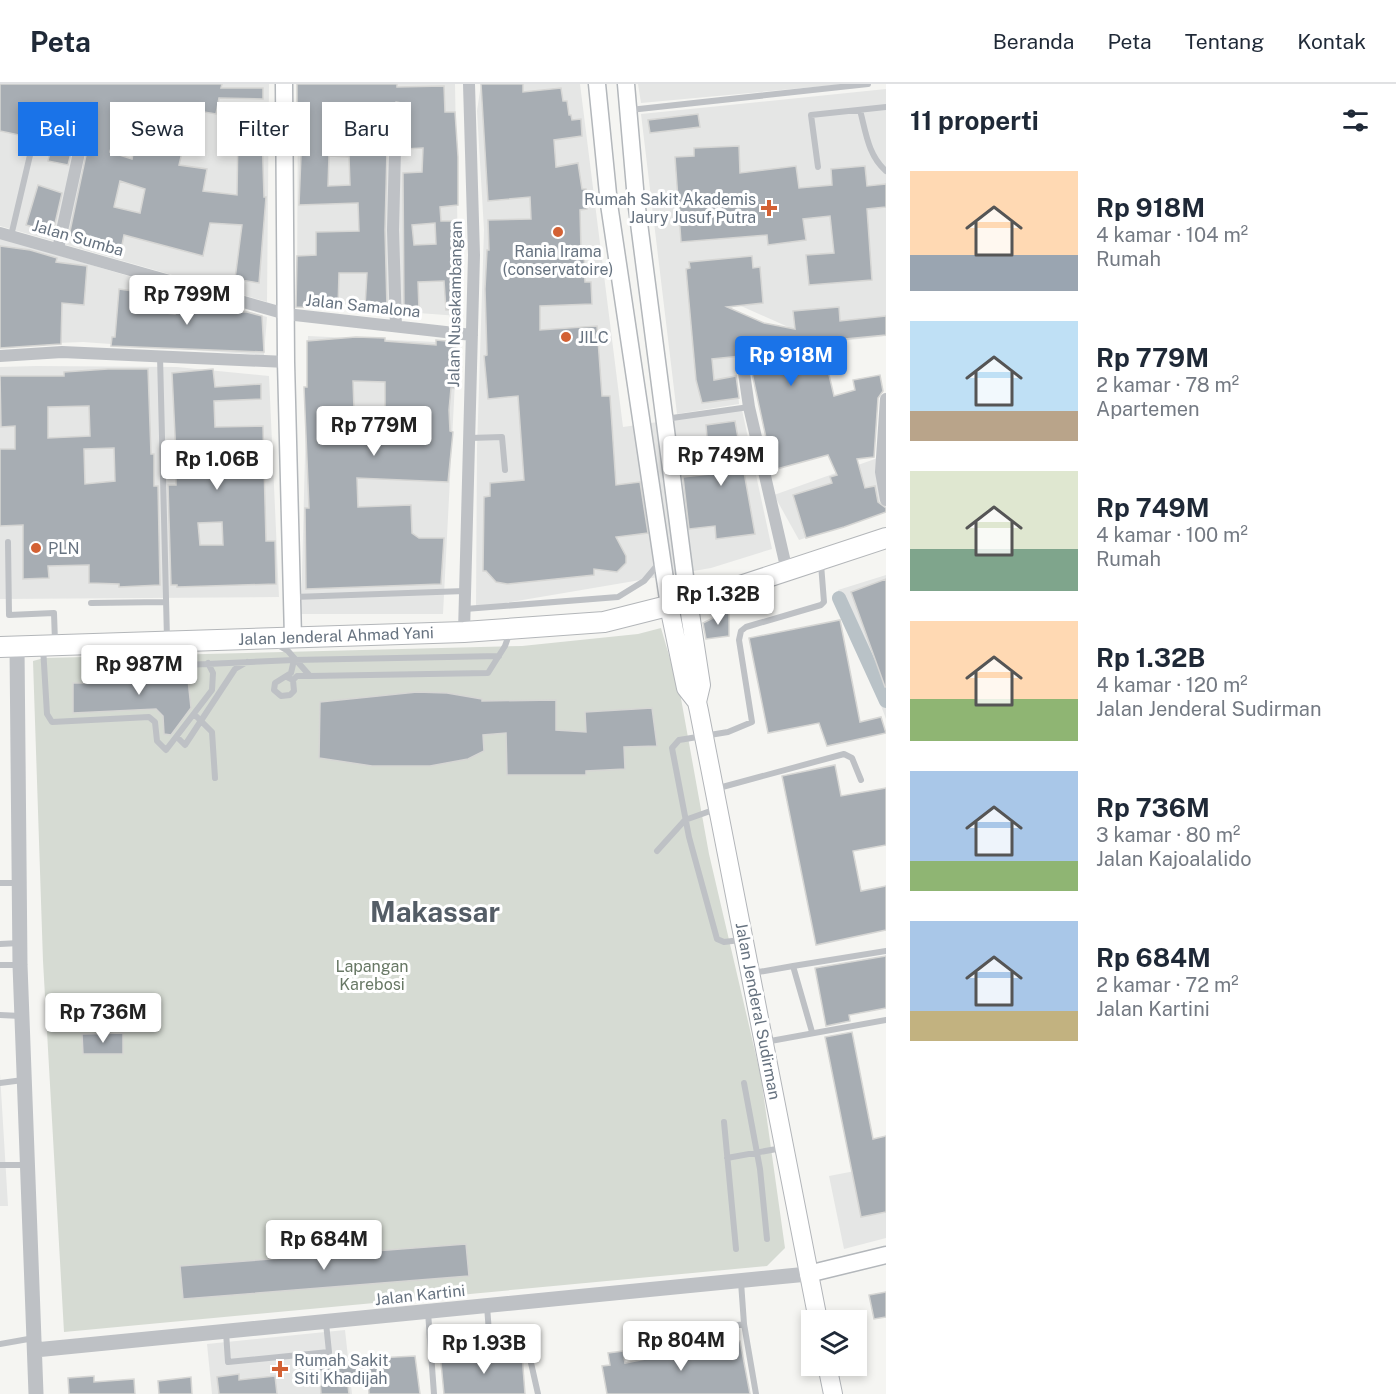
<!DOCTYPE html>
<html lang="id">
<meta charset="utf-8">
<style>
body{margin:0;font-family:"Public Sans",sans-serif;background:#f2f2f3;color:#1f2937;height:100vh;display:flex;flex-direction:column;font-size:22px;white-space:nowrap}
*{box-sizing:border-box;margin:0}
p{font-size:20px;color:#747a83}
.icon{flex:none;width:33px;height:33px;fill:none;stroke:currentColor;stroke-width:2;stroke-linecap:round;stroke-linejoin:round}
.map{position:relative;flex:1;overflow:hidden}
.panel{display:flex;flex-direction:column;background:#fff;width:510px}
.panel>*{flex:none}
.guide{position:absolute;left:18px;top:18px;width:570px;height:54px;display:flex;gap:12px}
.buttons{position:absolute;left:801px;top:1226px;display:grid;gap:12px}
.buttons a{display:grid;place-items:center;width:66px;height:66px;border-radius:0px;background:#fff;box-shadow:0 3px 9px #0003;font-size:30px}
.price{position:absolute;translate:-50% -51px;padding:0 14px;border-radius:6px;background:#fff;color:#222;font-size:20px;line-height:39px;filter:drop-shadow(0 2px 3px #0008)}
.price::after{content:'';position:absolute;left:50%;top:36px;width:18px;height:14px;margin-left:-9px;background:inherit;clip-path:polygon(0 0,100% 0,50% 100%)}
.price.current{background:#1a73e8;color:#fff}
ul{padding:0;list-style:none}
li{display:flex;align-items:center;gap:18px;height:150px;padding:0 24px}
li span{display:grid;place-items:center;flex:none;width:168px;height:120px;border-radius:0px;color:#555}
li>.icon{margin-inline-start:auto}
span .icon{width:72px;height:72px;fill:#fffc;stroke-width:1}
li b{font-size:26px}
h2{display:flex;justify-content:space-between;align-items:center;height:72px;padding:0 24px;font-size:26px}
.chip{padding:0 21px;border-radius:0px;background:#fff;box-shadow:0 3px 9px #0003;font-size:21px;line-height:54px}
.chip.current{background:#1a73e8;color:#fff}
header{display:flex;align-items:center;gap:36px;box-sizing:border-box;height:84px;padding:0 30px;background:#fff;border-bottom:2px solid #e0e1e3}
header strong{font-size:28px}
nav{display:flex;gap:33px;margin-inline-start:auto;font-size:21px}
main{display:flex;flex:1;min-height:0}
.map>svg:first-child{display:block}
.built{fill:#e5e6e5}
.green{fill:#d6dbd3}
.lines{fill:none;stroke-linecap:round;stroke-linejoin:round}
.canal{stroke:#b9c2c7;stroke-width:14}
.building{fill:#a7adb3;stroke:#d6d6d4;stroke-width:1.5;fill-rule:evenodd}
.secondary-casing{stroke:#b3b7bb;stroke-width:19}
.primary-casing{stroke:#b2b5b9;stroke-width:20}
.trunk-casing{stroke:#b3b6b9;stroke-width:22}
.service{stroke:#bec1c5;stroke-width:6}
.minor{stroke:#bec1c5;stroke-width:12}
.tertiary{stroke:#bec1c5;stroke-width:15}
.secondary{stroke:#fff;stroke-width:16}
.primary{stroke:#fff;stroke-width:18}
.trunk{stroke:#fff;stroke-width:20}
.poi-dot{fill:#d36134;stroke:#fff;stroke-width:2}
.labels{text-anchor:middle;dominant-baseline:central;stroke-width:6;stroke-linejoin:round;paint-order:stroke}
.poi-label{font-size:16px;fill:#677380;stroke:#fff;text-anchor:start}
.street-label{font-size:16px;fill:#677380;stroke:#fff}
.park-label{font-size:16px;fill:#687865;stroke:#fff}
.town-label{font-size:28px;font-weight:bold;fill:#545d66;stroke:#fff}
</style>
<header>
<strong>Peta</strong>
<nav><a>Beranda</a><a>Peta</a><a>Tentang</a><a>Kontak</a></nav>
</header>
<main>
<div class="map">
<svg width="886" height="1310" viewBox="0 0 886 1310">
<rect width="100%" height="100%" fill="#f5f5f2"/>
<path class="built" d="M0,0H269L267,218L0,142Z
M298,0H455L459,232L297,220Z
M481,0H580L623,343L742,326L772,465L711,484L476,524L477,365L484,146L477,27Z
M638,0H847L641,19Z
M886,5V252L824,259L732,218L739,320L677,330L641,30Z
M0,154L267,233L264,271L83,258L0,261Z
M308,252L457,259L443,530H301Z
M36,282L177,283L269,292L279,513L0,515V283Z
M886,371V426L799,456L774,411Z
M886,491V635L838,506Z
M0,990L8,1122H0Z
M886,1081V1154L844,1165L829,1092Z
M345,1246L352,1310H212L207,1260Z"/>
<path class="green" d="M661,544L680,609L709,770L761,993L785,1164L767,1182L64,1248L43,877L33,577L44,574L522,562L638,550Z"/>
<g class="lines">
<path class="canal" d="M839,514L886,617"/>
</g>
<path class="building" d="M0,0H222L221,4H263V15L219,14L216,30L192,26L179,81L207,85L203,107L237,111L238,47H262L264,113H266L259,199L235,195L242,141L210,139L203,172L124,151L121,166L69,152L90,52L83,47L76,50L68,81L48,77L52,58L0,47ZM115,48L136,53L132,75L110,68ZM120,97L145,105L140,129L114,123Z
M297,0H397V3L444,2L445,28H455L458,73V121L440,123L441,137H457L463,195H460L462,225L446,226L444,197L418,198L419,226H404L403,89L422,88L423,64L403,65L404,26L401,19L396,18L388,26L385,146L387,224L365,223L367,189H339L338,224L296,223L297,172L316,171V148L359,147L358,119L299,121L301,71H297ZM329,72L349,73L350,101L328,102ZM435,139L436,160L414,161L412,141Z
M481,0H523V8L561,4L563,17H567L569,31H571L572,36L581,35L582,52L554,56L556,83L578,79L582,105H586L587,125L580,126L581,166H584L585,198H591L592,220L540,222V246L597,242L602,312H610L616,401L640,398L648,449L616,453L626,472V479L617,488L594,485V491L507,500L496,498L486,487H483L484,413L490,412V399L524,396L518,312L488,315L484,272L487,271L485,205L487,166H489L488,136L531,135L530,113L488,117Z
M698,30L700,43L650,49L648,36Z
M739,62L740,89L796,82L799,104L832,101L831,85L865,82L867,102L886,100V123L867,125L872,196L809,201L806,171L834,169L830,132L803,135L806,156L768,161L767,151L681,158L675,73L694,72V64Z
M38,101L62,109L53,148L26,141Z
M0,162L30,166L57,174L56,178L87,182L84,221L62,219L61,260L0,264Z
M752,172L753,184L760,183L763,219L727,223L764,239L795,245L793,227L839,223L840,237L886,232V251L825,257V274L834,312L855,306L853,296L880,291L883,307L878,314L874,373L857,375L865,404L875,402L878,418L886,424V428L844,443L806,454L793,411L832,399L830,393L837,391L828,371L773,386L752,289L794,282L792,267L712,275L714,296L736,292L739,314L702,319L696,296L686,185L690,184L689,178Z
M119,205L133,207L132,214L146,215L145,227L175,230L177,210L231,223L230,228H247L262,232L264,268L111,262L112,253H115Z
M356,253L385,254V257L436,261V256L457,258L456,304H451L449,326L450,347L453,348L448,398L357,394L358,423L411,421L412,449L419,454H444L441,500L306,505L305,424H309L304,303H307V257ZM353,297L385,298V325H354Z
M108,285H148L151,370H154V402H158L160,501L119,503V500L89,499V481L48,482L49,494L23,495V441L0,442V365H15V342L1,343L0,292H64V288ZM89,322L90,352L48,354V323ZM114,364L115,397L85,400L84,365Z
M213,285L215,303L261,300V315L214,317L215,343L263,342L266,457H275L276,500L177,503V501H171L168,401H176V372L172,289ZM222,438L223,461H200L198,439Z
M735,337L755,450L716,455L715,442L689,445L683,393L710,390L706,341Z
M886,495V603H885L851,508Z
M729,526V552L706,555L703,539Z
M840,536L860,638L881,633L886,649L827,662L819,639L768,649L749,554Z
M187,586L191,624L171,651L164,650L163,632L156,625L73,629V599H117L116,589Z
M417,608L447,609L482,615V617L556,616V646L586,648L585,628L652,624L657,662L624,663L625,685L586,687V691H507L506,649L483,651L484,667L468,675L430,682H372L319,674L320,618Z
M835,681L841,712L886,704V761L853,767L861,807L886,802V846L816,861L782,692Z
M886,872V924L849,931L850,937L826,942L815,884Z
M852,948L873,1055L886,1052V1128L861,1133L825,953Z
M123,949V970H83L82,950Z
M466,1160L469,1192L183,1215L180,1182Z
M886,1208V1233L874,1235L869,1211Z
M700,1255L702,1264L740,1257L750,1310H607L602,1282L610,1281L608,1269L623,1267L625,1279L681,1268L679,1259Z
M522,1270L525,1310H444L441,1279L444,1275Z
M415,1272L420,1310H369L368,1292L347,1294L349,1310H321L319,1281L358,1275Z
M239,1290V1296L275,1292L277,1310H219L217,1293Z
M94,1292V1298L134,1295L135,1310H69L68,1294Z
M191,1293L192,1310H159L158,1297Z"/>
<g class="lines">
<g class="secondary-casing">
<path id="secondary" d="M284,0L286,278L293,554
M597,0L609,120L669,522
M626,0L636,116L688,516
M808,1190L886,1171"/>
</g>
<g class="primary-casing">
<path id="primary" d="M688,516L701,601L697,618
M669,522L686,604L697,618L699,627L818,1236
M827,1281L833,1310"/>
</g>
<g class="trunk-casing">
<path id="trunk" d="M0,563L464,548L604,538L719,509L886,454"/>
</g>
<path class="service" d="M630,26L868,0
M860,26C866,49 868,71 886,87
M818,83L811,31L886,23
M11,152L31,67
M160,272L167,555
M665,335L749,323
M470,354L502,353L505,386
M8,458L9,531L54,529L55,558
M294,513L465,507
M91,519L165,518
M465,525L618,513L644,497L660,478
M276,560L288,567L310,592L488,589L505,562L510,548
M122,562L142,583L294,576L499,572
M43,563L47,630L52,638L149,633L155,638L157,657L166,666L212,606L213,589L208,579
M287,593L293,596L294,607L290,611L281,612L274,606L275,599L291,589L294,576
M293,596L297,592H310
M197,633L212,648L215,694
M177,653L185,661L235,585L247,578
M715,705L844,670L852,674L861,696
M657,767L685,736L716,725
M0,799H18
M740,856L724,858L717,855L689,753L672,664L679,656L728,648L752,638L739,556L741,547L746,543L821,521L824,518L821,480
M0,860L20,859
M0,881H20
M793,882L886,867
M753,889L793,882L812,948
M0,931L21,932
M765,958L886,936
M0,999L23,996
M744,999L760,1085L767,1155
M724,1038L736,1165
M727,1074L782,1064
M0,1081H26
M487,1222L490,1262L527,1261L538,1310
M428,1228L434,1310
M744,1240L756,1310
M226,1248L228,1278L329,1268L326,1239
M0,1260L34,1254
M627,1260L744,1240L741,1198"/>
<path class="minor" d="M0,149L286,230L472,251
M58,165L82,55
M396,242L393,146L396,26
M0,272L62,268L286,278
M743,282L749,323L787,487
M886,315L881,388L886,416
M464,548L474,171L469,0"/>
<path class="tertiary" d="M17,563L20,881L36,1310
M35,1266L808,1190"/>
<use href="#secondary" class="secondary"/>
<use href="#primary" class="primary"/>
<use href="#trunk" class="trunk"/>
</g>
<g class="poi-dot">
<path d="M766 115h6v6h6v6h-6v6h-6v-6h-6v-6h6z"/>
<circle cx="558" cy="148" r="6"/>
<circle cx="566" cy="253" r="6"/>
<circle cx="36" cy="464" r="6"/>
<path d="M277 1276h6v6h6v6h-6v6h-6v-6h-6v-6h6z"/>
</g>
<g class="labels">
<g class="poi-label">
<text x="756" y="115" text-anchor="end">Rumah Sakit Akademis<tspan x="756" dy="18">Jaury Jusuf Putra</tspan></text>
<text x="558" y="167" text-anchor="middle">Rania Irama<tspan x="558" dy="18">(conservatoire)</tspan></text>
<text x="578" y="253">JILC</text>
<text x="48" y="464">PLN</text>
<text x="294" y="1276">Rumah Sakit<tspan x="294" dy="18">Siti Khadijah</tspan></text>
</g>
<g class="street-label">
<text transform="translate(78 154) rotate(16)">Jalan Sumba</text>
<text transform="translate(455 220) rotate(-89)">Jalan Nusakambangan</text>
<text transform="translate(363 222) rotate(6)">Jalan Samalona</text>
<text transform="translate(336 552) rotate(-2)">Jalan Jenderal Ahmad Yani</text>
<text transform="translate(758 927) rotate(79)">Jalan Jenderal Sudirman</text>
<text transform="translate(420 1211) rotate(-6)">Jalan Kartini</text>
</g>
<g class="park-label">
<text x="372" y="882">Lapangan<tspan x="372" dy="18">Karebosi</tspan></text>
</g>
<g class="town-label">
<text x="435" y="827">Makassar</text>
</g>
</g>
</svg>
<div class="buttons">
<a><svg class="icon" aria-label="layers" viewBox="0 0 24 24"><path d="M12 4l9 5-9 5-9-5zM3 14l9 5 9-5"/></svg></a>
</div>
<b class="price" style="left:187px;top:242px">Rp 799M</b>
<b class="price current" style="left:791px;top:303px">Rp 918M</b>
<b class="price" style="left:374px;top:373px">Rp 779M</b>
<b class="price" style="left:721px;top:403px">Rp 749M</b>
<b class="price" style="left:217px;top:407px">Rp 1.06B</b>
<b class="price" style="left:718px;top:542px">Rp 1.32B</b>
<b class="price" style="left:139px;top:612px">Rp 987M</b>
<b class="price" style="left:103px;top:960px">Rp 736M</b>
<b class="price" style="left:324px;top:1187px">Rp 684M</b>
<b class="price" style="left:681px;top:1288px">Rp 804M</b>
<b class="price" style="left:484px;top:1291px">Rp 1.93B</b>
<div class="guide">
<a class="chip current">Beli</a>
<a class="chip">Sewa</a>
<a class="chip">Filter</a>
<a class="chip">Baru</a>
</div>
</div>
<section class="panel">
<h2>11 properti<svg class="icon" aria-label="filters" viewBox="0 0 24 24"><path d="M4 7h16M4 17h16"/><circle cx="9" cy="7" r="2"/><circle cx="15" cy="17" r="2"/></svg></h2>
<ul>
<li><span style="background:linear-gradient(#ffd9b3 70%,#9aa5b1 0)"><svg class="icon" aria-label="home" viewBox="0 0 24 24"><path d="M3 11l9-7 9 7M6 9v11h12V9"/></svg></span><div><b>Rp 918M</b><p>4 kamar · 104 m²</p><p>Rumah</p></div></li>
<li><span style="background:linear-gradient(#bfe0f5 75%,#b9a48a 0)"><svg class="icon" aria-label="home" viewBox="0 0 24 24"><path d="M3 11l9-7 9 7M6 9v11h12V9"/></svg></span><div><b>Rp 779M</b><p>2 kamar · 78 m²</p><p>Apartemen</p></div></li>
<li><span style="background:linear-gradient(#dfe7d0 65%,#7fa58c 0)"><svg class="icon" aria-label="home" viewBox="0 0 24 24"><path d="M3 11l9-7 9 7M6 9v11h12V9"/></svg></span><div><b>Rp 749M</b><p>4 kamar · 100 m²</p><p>Rumah</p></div></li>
<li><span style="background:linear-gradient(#ffd9b3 65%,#8fb573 0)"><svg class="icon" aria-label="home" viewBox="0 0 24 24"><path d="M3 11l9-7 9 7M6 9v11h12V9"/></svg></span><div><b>Rp 1.32B</b><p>4 kamar · 120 m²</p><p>Jalan Jenderal Sudirman</p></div></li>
<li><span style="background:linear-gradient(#a9c7e8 75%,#8fb573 0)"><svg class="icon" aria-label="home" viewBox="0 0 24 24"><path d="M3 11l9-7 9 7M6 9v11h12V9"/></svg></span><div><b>Rp 736M</b><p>3 kamar · 80 m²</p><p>Jalan Kajoalalido</p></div></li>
<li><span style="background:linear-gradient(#a9c7e8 75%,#c2b280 0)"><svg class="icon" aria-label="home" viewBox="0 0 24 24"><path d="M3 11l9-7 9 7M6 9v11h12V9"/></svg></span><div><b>Rp 684M</b><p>2 kamar · 72 m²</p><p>Jalan Kartini</p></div></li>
</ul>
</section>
</main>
